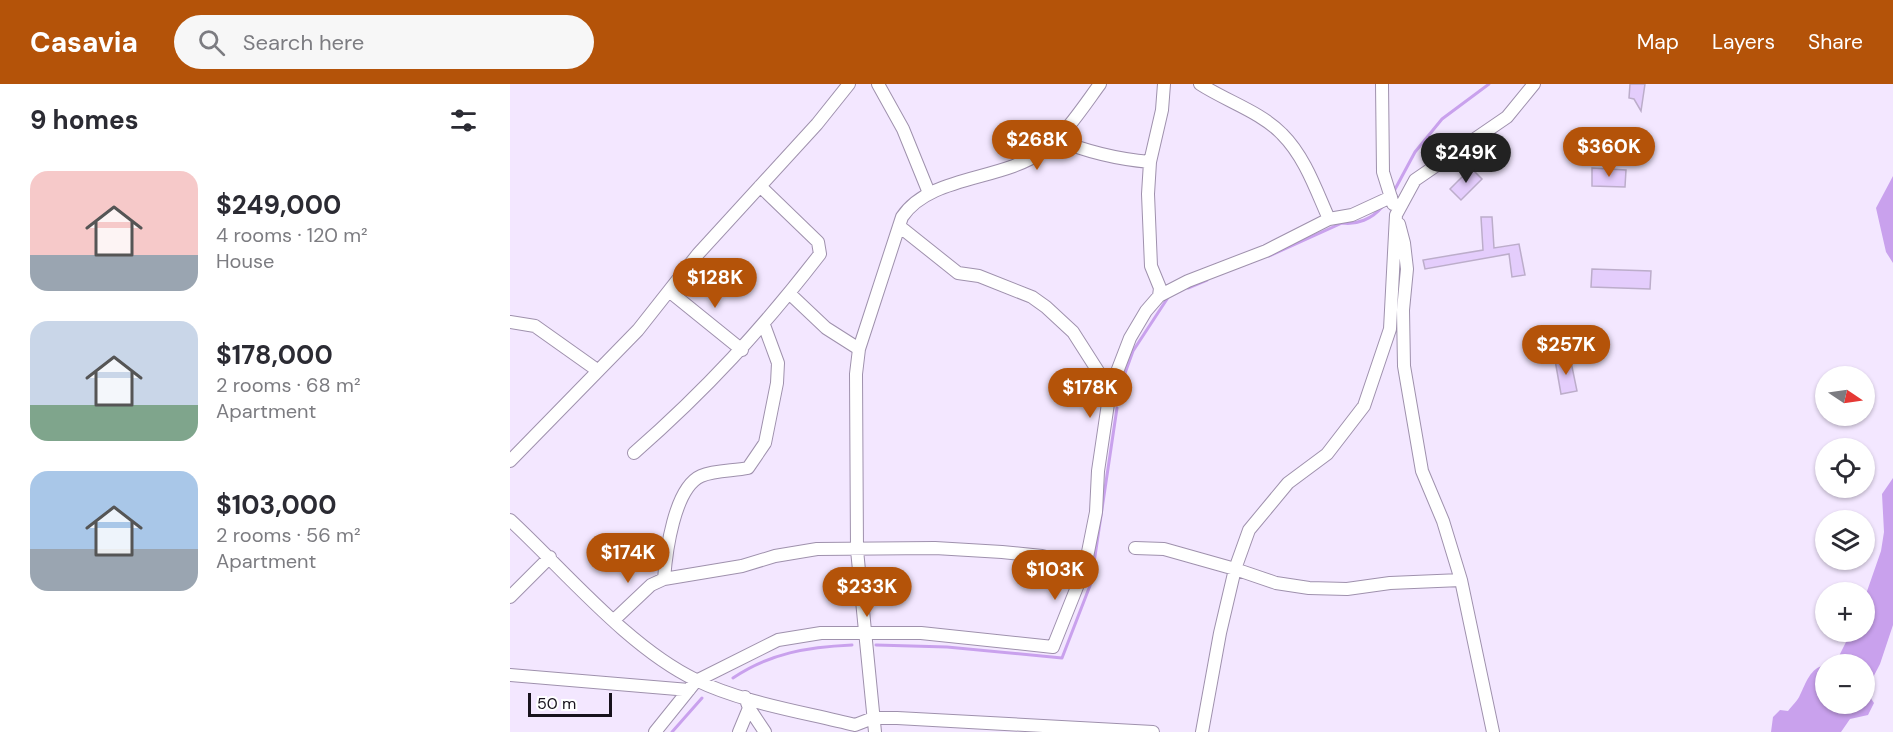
<!DOCTYPE html>
<meta charset="utf-8">
<style>
body{margin:0;font-family:"DM Sans",sans-serif;background:#f7f7f7;color:#2b2b33;height:100vh;display:flex;flex-direction:column;font-size:22px;white-space:nowrap}
*{box-sizing:border-box;margin:0}
p{font-size:20px;color:#7c7c81}
.icon{flex:none;width:33px;height:33px;fill:none;stroke:currentColor;stroke-width:2;stroke-linecap:round;stroke-linejoin:round}
.map{position:relative;flex:1;overflow:hidden}
.sheet{display:flex;flex-direction:column;background:#fff;width:510px}
.sheet>*{flex:none}
.needle{width:39px;rotate:103deg}
.controls{position:absolute;left:1305px;top:282px;display:grid;gap:12px}
.controls a{display:grid;place-items:center;width:60px;height:60px;border-radius:50%;background:#fff;box-shadow:0 2px 4px #0004;font-size:30px}
.scale{position:absolute;left:18px;bottom:15px;width:84px;box-sizing:border-box;padding-left:6px;border:3px solid #17121c;border-top:0;font-size:16px;line-height:21px;white-space:nowrap;color:#17121c;-webkit-text-stroke:4px #fff;paint-order:stroke}
.price{position:absolute;translate:-50% -51px;padding:0 14px;border-radius:21px;background:#b45309;color:#fff;font-size:20px;line-height:39px;filter:drop-shadow(0 2px 3px #0008)}
.price::after{content:'';position:absolute;left:50%;top:36px;width:18px;height:14px;margin-left:-9px;background:inherit;clip-path:polygon(0 0,100% 0,50% 100%)}
.price.selected{background:#222;color:#fff}
ul{padding:0;list-style:none}
li{display:flex;align-items:center;gap:18px;height:150px;padding:0 30px}
li span{display:grid;place-items:center;flex:none;width:168px;height:120px;border-radius:18px;color:#555}
li>.icon{margin-inline-start:auto}
span .icon{width:72px;height:72px;fill:#fffc;stroke-width:1}
li b{font-size:26px}
h2{display:flex;justify-content:space-between;align-items:center;height:72px;padding:0 30px;font-size:26px}
header{display:flex;align-items:center;gap:36px;box-sizing:border-box;height:84px;padding:0 30px;background:#b45309;color:#fff}
header strong{font-size:28px}
nav{display:flex;gap:33px;margin-inline-start:auto;font-size:21px}
.search{width:420px;height:54px;background:#f7f7f7;display:flex;align-items:center;gap:15px;box-sizing:border-box;padding:0 21px;border-radius:33px;color:#7c7c81;font-size:22px}
main{display:flex;flex:1;min-height:0}
.map>svg:first-child{display:block}
.water{fill:#c9a1ed}
.lines{fill:none;stroke-linecap:round;stroke-linejoin:round}
.stream{stroke:#c9a1ed;stroke-width:3}
.building{fill:#e4cdfc;stroke:#bcadca;stroke-width:1.5}
.street-casing{stroke:#9f91ad;stroke-width:14}
.street{stroke:#fff;stroke-width:12}
</style>
<header>
<strong>Casavia</strong>
<div class="search"><svg class="icon" aria-label="search" viewBox="0 0 24 24"><circle cx="10" cy="10" r="6"/><path d="M15 15l6 6"/></svg>Search here</div>
<nav><a>Map</a><a>Layers</a><a>Share</a></nav>
</header>
<main>
<section class="sheet">
<h2>9 homes<svg class="icon" aria-label="filters" viewBox="0 0 24 24"><path d="M4 7h16M4 17h16"/><circle cx="9" cy="7" r="2"/><circle cx="15" cy="17" r="2"/></svg></h2>
<ul>
<li><span style="background:linear-gradient(#f6c9c9 70%,#9aa5b1 0)"><svg class="icon" aria-label="home" viewBox="0 0 24 24"><path d="M3 11l9-7 9 7M6 9v11h12V9"/></svg></span><div><b>$249,000</b><p>4 rooms · 120 m²</p><p>House</p></div></li>
<li><span style="background:linear-gradient(#c9d6e8 70%,#7fa58c 0)"><svg class="icon" aria-label="home" viewBox="0 0 24 24"><path d="M3 11l9-7 9 7M6 9v11h12V9"/></svg></span><div><b>$178,000</b><p>2 rooms · 68 m²</p><p>Apartment</p></div></li>
<li><span style="background:linear-gradient(#a9c7e8 65%,#9aa5b1 0)"><svg class="icon" aria-label="home" viewBox="0 0 24 24"><path d="M3 11l9-7 9 7M6 9v11h12V9"/></svg></span><div><b>$103,000</b><p>2 rooms · 56 m²</p><p>Apartment</p></div></li>
</ul>
</section>
<div class="map">
<svg width="1383" height="648" viewBox="0 0 1383 648">
<rect width="100%" height="100%" fill="#f3e7ff"/>
<path class="water" d="M1383,92V179L1376,168L1366,124Z
M1383,394V541L1370,580L1356,607L1364,619L1358,631L1340,635L1331,648H1261L1263,633L1270,626L1278,627C1282,622 1288,616 1290,611C1296,599 1300,584 1315,581L1316,620H1354V580H1322H1325L1341,548H1354L1355,513L1371,467L1374,448L1372,410Z"/>
<g class="lines">
<path class="stream" d="M883,109L905,68L932,35L979,0
M759,172L832,139C847,141 862,135 872,123
M678,204L697,196
M610,303L623,267L659,212
M366,561L437,563L552,574L581,499L607,324
M223,594C260,569 298,563 342,561
M162,648L192,614"/>
</g>
<path class="building" d="M1120,0H1135L1131,27L1124,15L1119,14Z
M961,84L972,95L951,116L940,105Z
M1082,84L1116,86L1115,103L1082,102Z
M971,133H982L984,164L1009,160L1015,191L1002,193L999,170L915,185L913,176L973,166Z
M1082,185L1141,187L1140,205L1081,203Z
M1060,273L1067,307L1051,310L1045,276Z"/>
<g class="lines">
<g class="street-casing">
<path id="street" d="M368,0L393,45L419,109
M690,0C716,17 751,28 772,50C795,73 806,106 819,135
M872,0L873,88L883,120
M546,55C577,68 606,75 640,78
M889,140L894,159L897,185L893,226L894,282L912,387L933,437L951,496L983,648
M389,142L448,189L469,192L522,213L536,223L563,248L600,306
M159,207L232,266
M279,209L316,244L349,265
M649,212L650,204L641,182L638,110L640,78L652,26L654,0
M0,238L25,242L87,286
M124,369C196,306 252,245 310,170L308,158L250,102
M0,377L128,246L188,170L307,40L339,0
M0,436C55,487 119,564 186,596C233,619 294,628 345,641L363,634H387L643,648
M625,464L654,465L725,485L766,499L799,504L837,505L880,499L951,496
M154,495C156,469 164,404 191,392C205,386 224,387 238,384L255,359L267,299L268,279L254,241
M0,513L40,473
M104,536L141,501L154,495L232,482L265,472L307,465L425,464L492,468L532,472L575,483
M0,591L179,606
M235,613L239,624L255,648
M145,648L186,597L268,556L311,549H411L543,563L575,483L586,428L588,387L600,306L620,254L636,227L649,212L678,197L756,167L819,135L842,131L881,113
M229,648L239,624
M365,648L347,466L346,290L349,265L392,133C420,91 492,97 533,67C556,50 573,23 590,0
M692,648L710,549L725,485L739,446L778,399L817,370L854,322L880,245L886,131L905,96L997,33L1024,0"/>
</g>
<use href="#street" class="street"/>
</g>
</svg>
<div class="controls">
<a><svg class="needle" viewBox="-14 -14 28 28"><path d="M0-13l5 13h-10z" fill="#e53935"/><path d="M0 13l5-13h-10z" fill="#7c7c81"/></svg></a>
<a><svg class="icon" aria-label="locate" viewBox="0 0 24 24"><circle cx="12" cy="12" r="6"/><path d="M12 2v4M12 18v4M2 12h4M18 12h4"/></svg></a>
<a><svg class="icon" aria-label="layers" viewBox="0 0 24 24"><path d="M12 4l9 5-9 5-9-5zM3 14l9 5 9-5"/></svg></a>
<a>+</a>
<a>−</a>
</div>
<div class="scale">50 m</div>
<b class="price" style="left:527px;top:87px">$268K</b>
<b class="price" style="left:1099px;top:94px">$360K</b>
<b class="price selected" style="left:956px;top:100px">$249K</b>
<b class="price" style="left:205px;top:225px">$128K</b>
<b class="price" style="left:1056px;top:292px">$257K</b>
<b class="price" style="left:580px;top:335px">$178K</b>
<b class="price" style="left:118px;top:500px">$174K</b>
<b class="price" style="left:545px;top:517px">$103K</b>
<b class="price" style="left:357px;top:534px">$233K</b>
</div>
</main>
